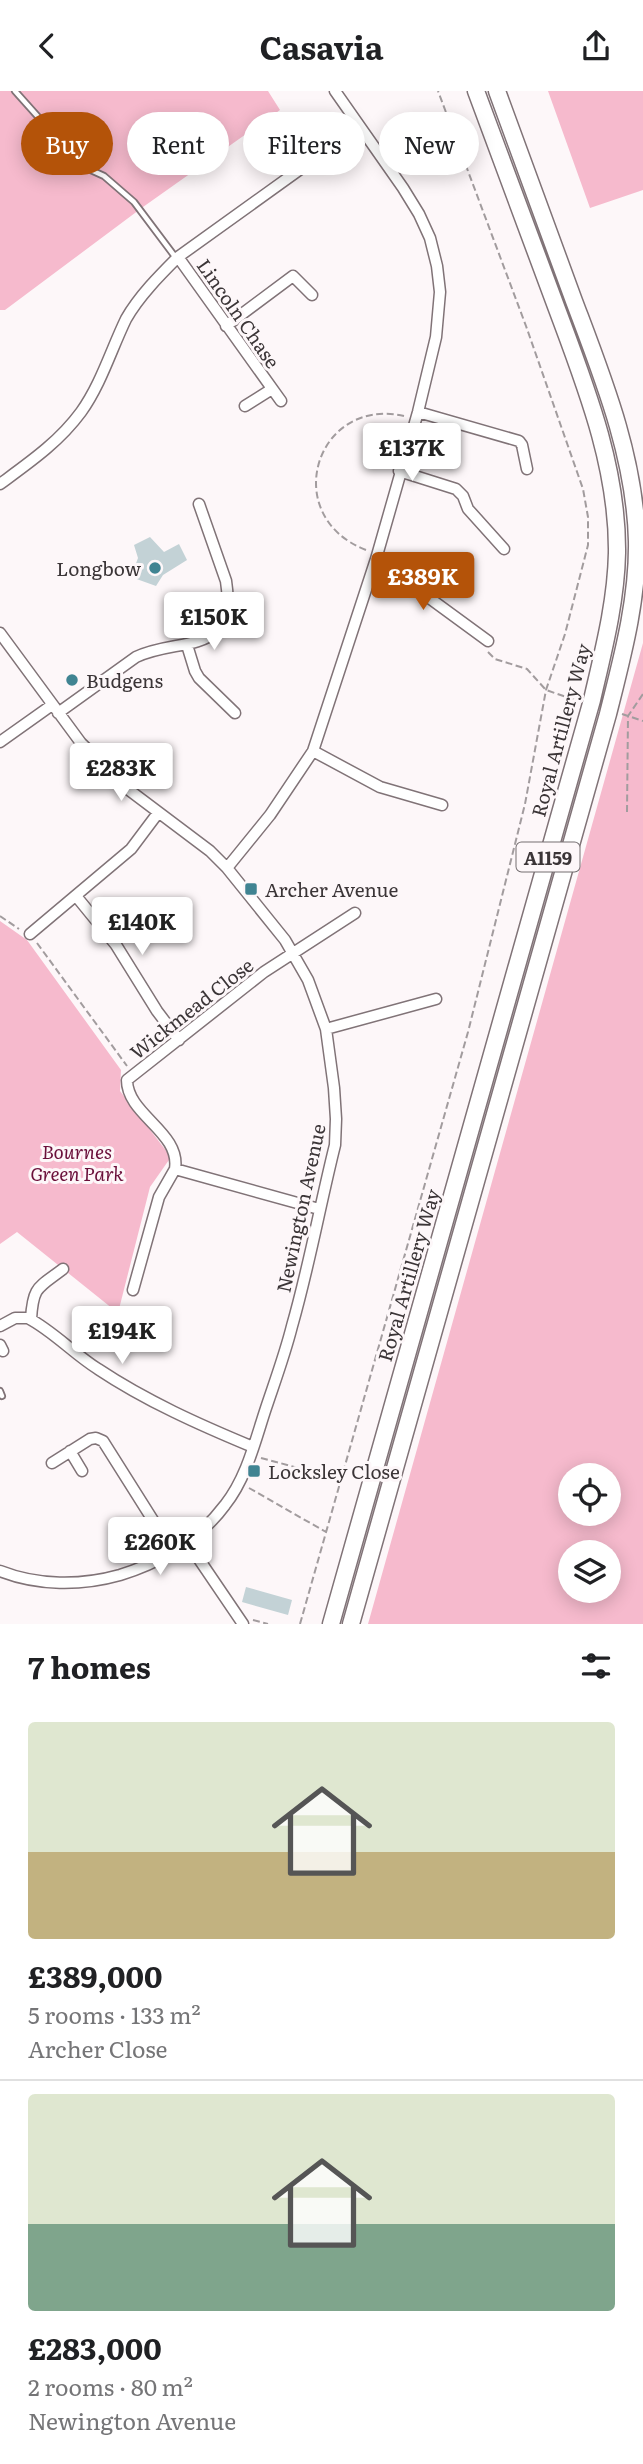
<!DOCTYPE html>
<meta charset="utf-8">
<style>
body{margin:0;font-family:Literata,serif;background:#f2f2f2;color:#202124;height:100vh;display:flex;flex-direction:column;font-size:26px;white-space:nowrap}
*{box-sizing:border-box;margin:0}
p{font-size:23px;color:#757577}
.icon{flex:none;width:38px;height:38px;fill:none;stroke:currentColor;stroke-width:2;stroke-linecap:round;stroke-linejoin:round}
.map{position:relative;height:1533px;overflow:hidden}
.drawer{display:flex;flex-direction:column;background:#fff;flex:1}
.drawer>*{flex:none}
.hud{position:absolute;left:21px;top:21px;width:602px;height:63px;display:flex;gap:14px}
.fabs{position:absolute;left:558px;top:1372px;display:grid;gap:14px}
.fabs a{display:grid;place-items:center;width:63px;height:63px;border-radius:50%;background:#fff;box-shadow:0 4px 18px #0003;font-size:35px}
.price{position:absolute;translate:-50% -60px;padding:0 16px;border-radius:7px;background:#fff;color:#222;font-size:23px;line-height:46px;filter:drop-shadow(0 2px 4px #0008)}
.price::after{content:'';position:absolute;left:50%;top:42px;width:21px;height:16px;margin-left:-10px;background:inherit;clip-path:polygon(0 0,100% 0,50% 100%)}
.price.on{background:#b45309;color:#fff}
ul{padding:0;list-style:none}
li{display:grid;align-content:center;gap:14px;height:371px;padding:0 28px}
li+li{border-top:2px solid #e0e0e0}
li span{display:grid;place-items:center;height:217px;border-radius:7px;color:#555}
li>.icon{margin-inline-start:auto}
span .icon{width:126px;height:126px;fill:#fffc;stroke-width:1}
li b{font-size:30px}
h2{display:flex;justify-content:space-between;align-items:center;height:84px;padding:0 28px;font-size:30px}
.tag{padding:0 24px;border-radius:32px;background:#fff;box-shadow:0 4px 18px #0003;font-size:24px;line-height:63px}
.tag.on{background:#b45309;color:#fff}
header{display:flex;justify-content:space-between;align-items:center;height:91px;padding:0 28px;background:#fff;font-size:32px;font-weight:700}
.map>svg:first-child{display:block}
.green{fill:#f6bacd;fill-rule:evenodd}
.building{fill:#c3d2d6}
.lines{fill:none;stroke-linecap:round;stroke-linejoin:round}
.lane-casing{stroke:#807377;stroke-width:8}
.street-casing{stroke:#807377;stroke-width:13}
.primary-casing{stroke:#807377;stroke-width:19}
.path{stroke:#a29c9e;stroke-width:2;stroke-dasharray:7 3.5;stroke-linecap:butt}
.lane{stroke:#fff;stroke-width:4.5}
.street{stroke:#fff;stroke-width:10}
.primary{stroke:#fff;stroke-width:16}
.poi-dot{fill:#408492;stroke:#fdf7f9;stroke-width:2.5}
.labels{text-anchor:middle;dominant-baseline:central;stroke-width:6;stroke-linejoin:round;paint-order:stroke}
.shield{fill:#fdf7f9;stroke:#756f71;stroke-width:2}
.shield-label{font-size:18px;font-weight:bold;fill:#3b3537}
.street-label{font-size:19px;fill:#3b3537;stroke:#fdf7f9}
.poi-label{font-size:19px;fill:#3b3537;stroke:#fdf7f9;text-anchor:start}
.park-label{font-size:19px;font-style:italic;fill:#6a0f3a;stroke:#fdf7f9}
</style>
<header><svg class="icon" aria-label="back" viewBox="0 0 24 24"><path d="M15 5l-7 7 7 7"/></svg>Casavia<svg class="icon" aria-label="share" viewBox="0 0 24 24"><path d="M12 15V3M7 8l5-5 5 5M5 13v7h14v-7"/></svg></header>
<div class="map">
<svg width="643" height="1533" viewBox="0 0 643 1533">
<rect width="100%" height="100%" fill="#fdf7f9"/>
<path class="green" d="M0,0H268L280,19L143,116L5,219H0Z
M548,0H643V99L590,117Z
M643,552V1533H368ZM609,1384V1423H570V1384ZM609,1461V1500H570V1461Z
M0,830L27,849L121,979L120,1000L171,1066L150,1096L118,1222L17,1141L0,1153Z"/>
<path class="building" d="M150,446L164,461L179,453L187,469L163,484L156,495L131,486L138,467L134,454Z
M246,1496L292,1509L288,1524L242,1511Z"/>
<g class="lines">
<g class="lane-casing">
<path id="lane" d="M15,0L82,75L104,85L134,111L176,167
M0,1300L2,1305"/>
</g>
<g class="street-casing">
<path id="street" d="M178,166L281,310
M226,235L293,185L312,204
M245,315L272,298
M418,321L519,350L522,354L527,378
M399,380L456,398L463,405L468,418L504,458
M0,393C30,371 59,351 81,321C101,293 111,259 126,228C139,205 160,184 178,166L359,36
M376,468L488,550
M0,542L81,652L129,699L210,760L227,777L285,849L308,889L326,938L334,997L336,1028L335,1054C320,1114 309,1176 292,1235C285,1263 275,1290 266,1317C255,1350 247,1386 225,1414C199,1449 162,1471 120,1484C81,1495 38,1495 0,1480
M187,554L195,580L199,587L235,622
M58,622L136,566C178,545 238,567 226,490L199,413
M0,651L52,614
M313,660L380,696L442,714
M227,777L270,724L313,660L376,468L418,321L436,246L440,201L437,175L430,147L419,123L403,97L335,0
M76,805L116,854L157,920L179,949
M30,843L131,758L158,722
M326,938L436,908
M175,1078C181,1041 127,1024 127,989L264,881L355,822
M133,1199L159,1106L175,1078L319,1118
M31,1228C33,1195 38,1197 63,1178
M0,1235L15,1227H28C53,1240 74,1263 98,1278C146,1310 200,1334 253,1356
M0,1254L3,1260
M70,1360L82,1380
M52,1372L90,1348L96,1347L103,1350L173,1461
M188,1452L243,1533"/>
</g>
<g class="primary-casing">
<path id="primary" d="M331,1533L592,609C603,561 616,512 617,462C618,374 584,291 554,210C528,140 502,70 476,0
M351,1533L608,623C622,567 638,509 637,450C635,366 603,287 574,210C548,140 523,70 497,0"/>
</g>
<path class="path" d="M366,459C278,425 316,305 404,325
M488,561L495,568L527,578L546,599L578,610
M622,623L643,630
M627,721L628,625L643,603
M0,825L19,838
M37,852L127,975
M261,1367L340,1388
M249,1397L326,1441
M253,1529L268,1533
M300,1533L468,941L525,713L546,599L565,543L588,454V426L583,398L526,235L438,0"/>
<use href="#lane" class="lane"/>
<use href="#street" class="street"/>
<use href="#primary" class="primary"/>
</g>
<g class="poi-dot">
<circle cx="155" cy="477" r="7"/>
<circle cx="72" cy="589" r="7"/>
<rect x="244" y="791" width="14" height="14" rx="3.5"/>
<rect x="247" y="1373" width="14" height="14" rx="3.5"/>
</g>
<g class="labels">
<rect class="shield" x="516.5" y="751.5" width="63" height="29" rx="5"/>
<g class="shield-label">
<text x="548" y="766">A1159</text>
</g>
<g class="street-label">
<text transform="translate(239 222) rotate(55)">Lincoln Chase</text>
<text transform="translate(560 639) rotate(-75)">Royal Artillery Way</text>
<text transform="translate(191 917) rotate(-38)">Wickmead Close</text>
<text transform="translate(300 1117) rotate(-78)">Newington Avenue</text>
<text transform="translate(408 1184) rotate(-74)">Royal Artillery Way</text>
</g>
<g class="poi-label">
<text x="141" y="477" text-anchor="end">Longbow</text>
<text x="86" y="589">Budgens</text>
<text x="265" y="798">Archer Avenue</text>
<text x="268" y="1380">Locksley Close</text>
</g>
<g class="park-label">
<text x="77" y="1060">Bournes<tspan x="77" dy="22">Green Park</tspan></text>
</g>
</g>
</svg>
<div class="fabs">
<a><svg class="icon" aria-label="locate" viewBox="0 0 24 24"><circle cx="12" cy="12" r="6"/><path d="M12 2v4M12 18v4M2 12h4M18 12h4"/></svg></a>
<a><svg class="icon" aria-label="layers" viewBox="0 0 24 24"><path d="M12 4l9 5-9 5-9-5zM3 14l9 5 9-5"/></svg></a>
</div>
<b class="price" style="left:412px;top:392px">£137K</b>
<b class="price on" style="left:423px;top:521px">£389K</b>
<b class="price" style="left:214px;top:561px">£150K</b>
<b class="price" style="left:121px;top:712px">£283K</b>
<b class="price" style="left:142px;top:866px">£140K</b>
<b class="price" style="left:122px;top:1275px">£194K</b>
<b class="price" style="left:160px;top:1486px">£260K</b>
<div class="hud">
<a class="tag on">Buy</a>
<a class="tag">Rent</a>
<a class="tag">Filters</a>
<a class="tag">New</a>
</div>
</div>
<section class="drawer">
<h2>7 homes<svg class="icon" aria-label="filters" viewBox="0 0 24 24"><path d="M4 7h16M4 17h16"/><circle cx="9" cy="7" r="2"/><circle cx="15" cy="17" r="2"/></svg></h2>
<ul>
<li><span style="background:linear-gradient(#dfe7d0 60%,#c2b280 0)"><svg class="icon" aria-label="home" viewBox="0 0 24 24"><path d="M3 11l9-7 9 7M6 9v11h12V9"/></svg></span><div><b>£389,000</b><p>5 rooms · 133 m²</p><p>Archer Close</p></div></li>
<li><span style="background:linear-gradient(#dfe7d0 60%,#7fa58c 0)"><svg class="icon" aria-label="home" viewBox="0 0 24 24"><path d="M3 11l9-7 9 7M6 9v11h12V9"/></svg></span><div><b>£283,000</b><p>2 rooms · 80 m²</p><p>Newington Avenue</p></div></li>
</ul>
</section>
